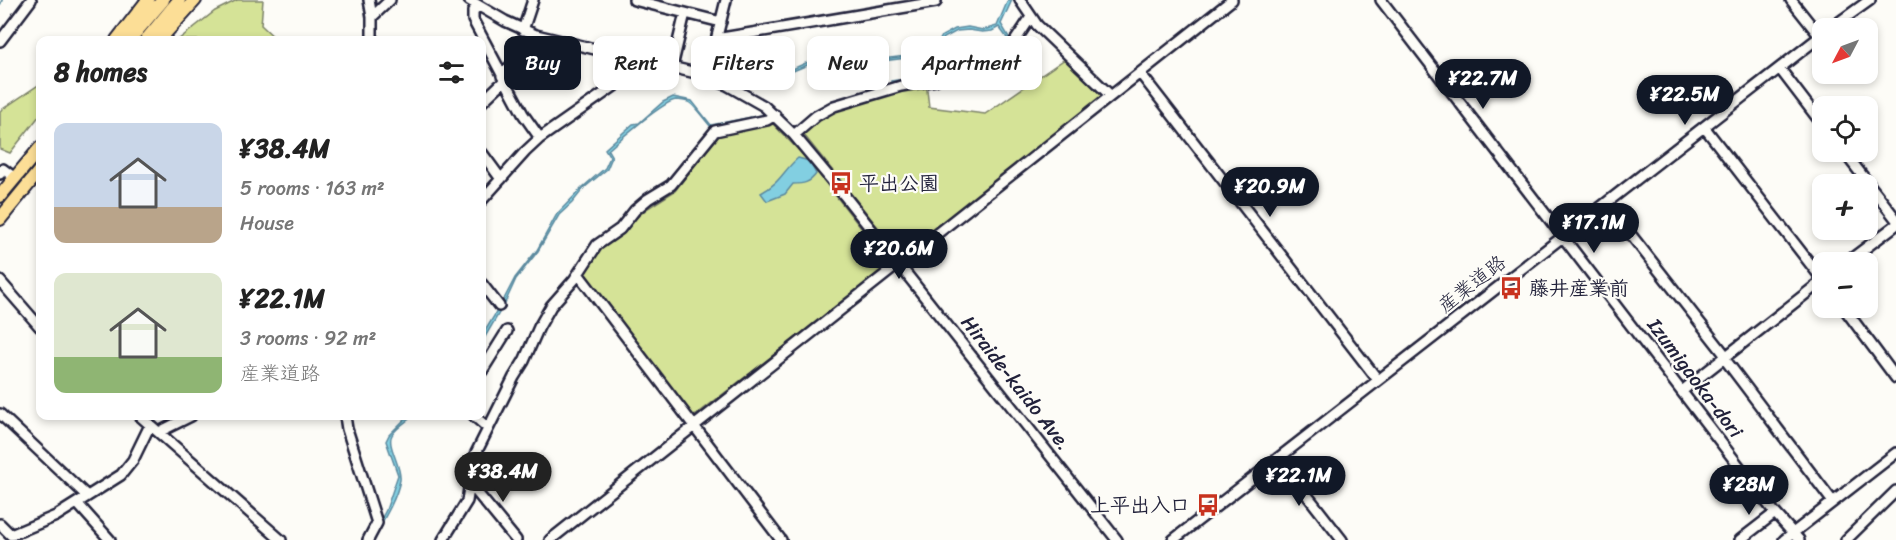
<!DOCTYPE html>
<meta charset="utf-8">
<style>
body{margin:0;font-family:Sriracha,"Klee One",sans-serif;background:#f6f6f6;color:#222;height:100vh;display:flex;flex-direction:column;font-size:22px;white-space:nowrap}
*{box-sizing:border-box;margin:0}
p{font-size:20px;color:#767676}
.icon{flex:none;width:33px;height:33px;fill:none;stroke:currentColor;stroke-width:2;stroke-linecap:round;stroke-linejoin:round}
.map{position:relative;flex:1;overflow:hidden}
.side{position:absolute;left:36px;top:36px;width:450px;height:384px;display:flex;flex-direction:column;background:#fff;border-radius:12px;box-shadow:0 3px 9px #0003}
.side>*{flex:none}
.hud{position:absolute;left:504px;top:36px;width:570px;height:54px;display:flex;gap:12px}
.needle{width:39px;rotate:229deg}
.controls{position:absolute;left:1812px;top:18px;display:grid;gap:12px}
.controls a{display:grid;place-items:center;width:66px;height:66px;border-radius:12px;background:#fff;box-shadow:0 3px 9px #0003;font-size:30px}
.price{position:absolute;translate:-50% -51px;padding:0 14px;border-radius:21px;background:#111827;color:#fff;font-size:20px;line-height:39px;filter:drop-shadow(0 2px 3px #0008)}
.price::after{content:'';position:absolute;left:50%;top:36px;width:18px;height:14px;margin-left:-9px;background:inherit;clip-path:polygon(0 0,100% 0,50% 100%)}
.price.selected{background:#222;color:#fff}
ul{padding:0;list-style:none}
li{display:flex;align-items:center;gap:18px;height:150px;padding:0 18px}
li span{display:grid;place-items:center;flex:none;width:168px;height:120px;border-radius:12px;color:#555}
li>.icon{margin-inline-start:auto}
span .icon{width:72px;height:72px;fill:#fffc;stroke-width:1}
li b{font-size:26px}
h2{display:flex;justify-content:space-between;align-items:center;height:72px;padding:0 18px;font-size:26px}
.chip{padding:0 21px;border-radius:12px;background:#fff;box-shadow:0 3px 9px #0003;font-size:21px;line-height:54px}
.chip.selected{background:#111827;color:#fff}
.map>svg:first-child{display:block}
.green{fill:#d5e397;stroke:#7c8269;stroke-width:1.5}
.water{fill:#82cfe1;stroke:#5c8a9f;stroke-width:1.5}
.lines{fill:none;stroke-linecap:round;stroke-linejoin:round}
.stream{stroke:#5c8a9f;stroke-width:2}
.minor-casing{stroke:#22223b;stroke-width:14}
.highway-casing{stroke:#22223b;stroke-width:16}
.minor{stroke:#fdfcf7;stroke-width:9}
.highway{stroke:#fcde96;stroke-width:12}
.labels{text-anchor:middle;dominant-baseline:central;stroke-width:4.5;stroke-linejoin:round;paint-order:stroke}
.poi-label{font-size:20px;font-weight:bold;fill:#22223b;stroke:#fdfcf7;text-anchor:start}
.street-label{font-size:20px;fill:#22223b;stroke:#fdfcf7}
</style>
<div class="map">
<svg width="1896" height="540" viewBox="0 0 1896 540">
<rect width="100%" height="100%" fill="#fdfcf7"/>
<filter id="ink" filterUnits="userSpaceOnUse"><feTurbulence type="fractalNoise" baseFrequency=".0167" numOctaves="2"/><feDisplacementMap in="SourceGraphic" scale="12" xChannelSelector="R" yChannelSelector="G"/><feConvolveMatrix kernelMatrix="1 2 1 2 8 2 1 2 1" color-interpolation-filters="sRGB"/></filter>
<g filter="url(#ink)">
<path class="green" d="M237,0H263L261,25L277,40H178L215,11Z
M1065,59L1102,96L1037,150L901,256L800,130L816,116L926,82L929,107L985,114Z
M40,84V115L10,153L0,149V111Z
M772,123L807,159L890,265L692,418L584,272L603,246L648,208L675,191L719,134Z"/>
<path class="water" d="M1008,0H1012L1001,24L1010,39L1002,47L962,57L936,77L891,84V81L935,75L960,54L1000,44L1007,38L999,27L992,31L982,32L969,30L957,31L944,38L939,46L924,56L857,64H810L771,80L770,79L808,62H857L923,54L937,45L942,36L955,29L968,27L983,30L997,26Z
M673,97L692,101L711,125L761,115L763,118L712,128C707,123 694,105 690,103C688,101 678,100 676,100C664,101 619,140 608,150L612,157L607,169L584,188L572,203L559,215L538,251L516,279L505,303L482,342V336L503,301L515,278L537,250L557,214L583,187L605,168L610,157L605,149L633,124L639,123L663,102Z
M798,158L809,161L816,174C810,183 803,184 793,184L785,194L767,201L761,193C781,182 782,172 798,158Z
M408,416H413C407,421 396,428 392,435C386,445 402,466 400,480C396,501 382,522 372,540H370L386,510L398,475L386,441L389,435Z"/>
<g class="lines">
<path class="stream" d="M0,5L2,0"/>
<g class="minor-casing">
<path id="minor" d="M369,0L372,17V40
M469,0L505,21L536,35L696,73L727,85L764,106L794,135L844,195L1117,540
M634,0L721,22
M1020,0L1037,25L1111,96
M1381,0L1775,513L1799,540
M1791,0L1822,39
M478,6L473,11V20L523,114L540,138
M372,17L390,0
M1831,28L1870,0
M523,30L533,0
M716,39L936,2L935,0
M0,41L31,0
M672,67L685,13
M1780,69L1822,124
M1140,73L1378,380
M502,76L536,35
M707,77L726,0
M482,102L504,81
M1705,128L1822,279
M794,135L816,116L834,106L901,86L935,80L969,59L1002,51L1013,44L1031,17
M1844,152L1896,219
M482,153L501,179
M0,174L3,169L15,178
M482,200L525,152L540,138L640,68L645,61
M1606,203L1726,356
M1847,262L1896,225
M579,275L781,540
M0,281L40,327
M482,284L499,306
M1844,308L1896,378
M1724,358L1833,502
M482,371L507,331
M1682,391L1822,281
M0,414L87,496
M140,416L281,540
M345,416L347,429L377,523L368,540
M474,416L488,428
M159,432L191,416
M1278,458L1342,540
M470,484L516,540
M77,503L110,540
M0,524L11,535L56,516L121,475L133,460L150,425
M443,540L467,501L474,457L514,377L524,361L539,327L551,306L574,280L597,245L620,229L635,210L648,199L671,185L715,131L767,120L775,115
M550,540L1232,0
M1173,540L1822,35
M1740,540L1775,513
M1784,540L1896,453
M1846,540L1896,491"/>
</g>
<g class="highway-casing">
<path id="highway" d="M117,40L148,0
M129,40L163,0
M146,40L179,0
M159,40L195,0
M0,196L40,148
M0,219L40,170"/>
</g>
<use href="#minor" class="minor"/>
<use href="#highway" class="highway"/>
</g>
</g>
<defs>
<g id="bus-bare" transform="scale(1.8)"><path d="M-5-6H5V4H4V6H2V4H-2V6H-4V4H-5ZM-3.5-4V0h7V-4ZM-3.5 1.2v1.5H-2V1.2ZM2 1.2v1.5H3.5V1.2Z" fill="#c8321e" stroke="#fdfcf7" stroke-width="2.5" paint-order="stroke"/></g>
</defs>
<g fill-rule="evenodd">
<use href="#bus-bare" x="841" y="183"/>
<use href="#bus-bare" x="1511" y="288"/>
<use href="#bus-bare" x="1208" y="505"/>
</g>
<g class="labels">
<g class="poi-label">
<text x="859" y="183">平出公園</text>
<text x="1529" y="288">藤井産業前</text>
<text x="1190" y="505" text-anchor="end">上平出入口</text>
</g>
<g class="street-label">
<text transform="translate(1472 284) rotate(-38)">産業道路</text>
<text transform="translate(1695 378) rotate(53)">Izumigaoka-dori</text>
<text transform="translate(1016 383) rotate(52)">Hiraide-kaido Ave.</text>
</g>
</g>
</svg>
<div class="controls">
<a><svg class="needle" viewBox="-14 -14 28 28"><path d="M0-13l5 13h-10z" fill="#e53935"/><path d="M0 13l5-13h-10z" fill="#767676"/></svg></a>
<a><svg class="icon" aria-label="locate" viewBox="0 0 24 24"><circle cx="12" cy="12" r="6"/><path d="M12 2v4M12 18v4M2 12h4M18 12h4"/></svg></a>
<a>+</a>
<a>−</a>
</div>
<b class="price" style="left:1483px;top:110px">¥22.7M</b>
<b class="price" style="left:1685px;top:126px">¥22.5M</b>
<b class="price" style="left:1270px;top:218px">¥20.9M</b>
<b class="price" style="left:1594px;top:254px">¥17.1M</b>
<b class="price" style="left:899px;top:280px">¥20.6M</b>
<b class="price selected" style="left:503px;top:503px">¥38.4M</b>
<b class="price" style="left:1299px;top:507px">¥22.1M</b>
<b class="price" style="left:1749px;top:516px">¥28M</b>
<div class="hud">
<a class="chip selected">Buy</a>
<a class="chip">Rent</a>
<a class="chip">Filters</a>
<a class="chip">New</a>
<a class="chip">Apartment</a>
</div>
<section class="side">
<h2>8 homes<svg class="icon" aria-label="filters" viewBox="0 0 24 24"><path d="M4 7h16M4 17h16"/><circle cx="9" cy="7" r="2"/><circle cx="15" cy="17" r="2"/></svg></h2>
<ul>
<li><span style="background:linear-gradient(#c9d6e8 70%,#b9a48a 0)"><svg class="icon" aria-label="home" viewBox="0 0 24 24"><path d="M3 11l9-7 9 7M6 9v11h12V9"/></svg></span><div><b>¥38.4M</b><p>5 rooms · 163 m²</p><p>House</p></div></li>
<li><span style="background:linear-gradient(#dfe7d0 70%,#8fb573 0)"><svg class="icon" aria-label="home" viewBox="0 0 24 24"><path d="M3 11l9-7 9 7M6 9v11h12V9"/></svg></span><div><b>¥22.1M</b><p>3 rooms · 92 m²</p><p>産業道路</p></div></li>
</ul>
</section>
</div>
